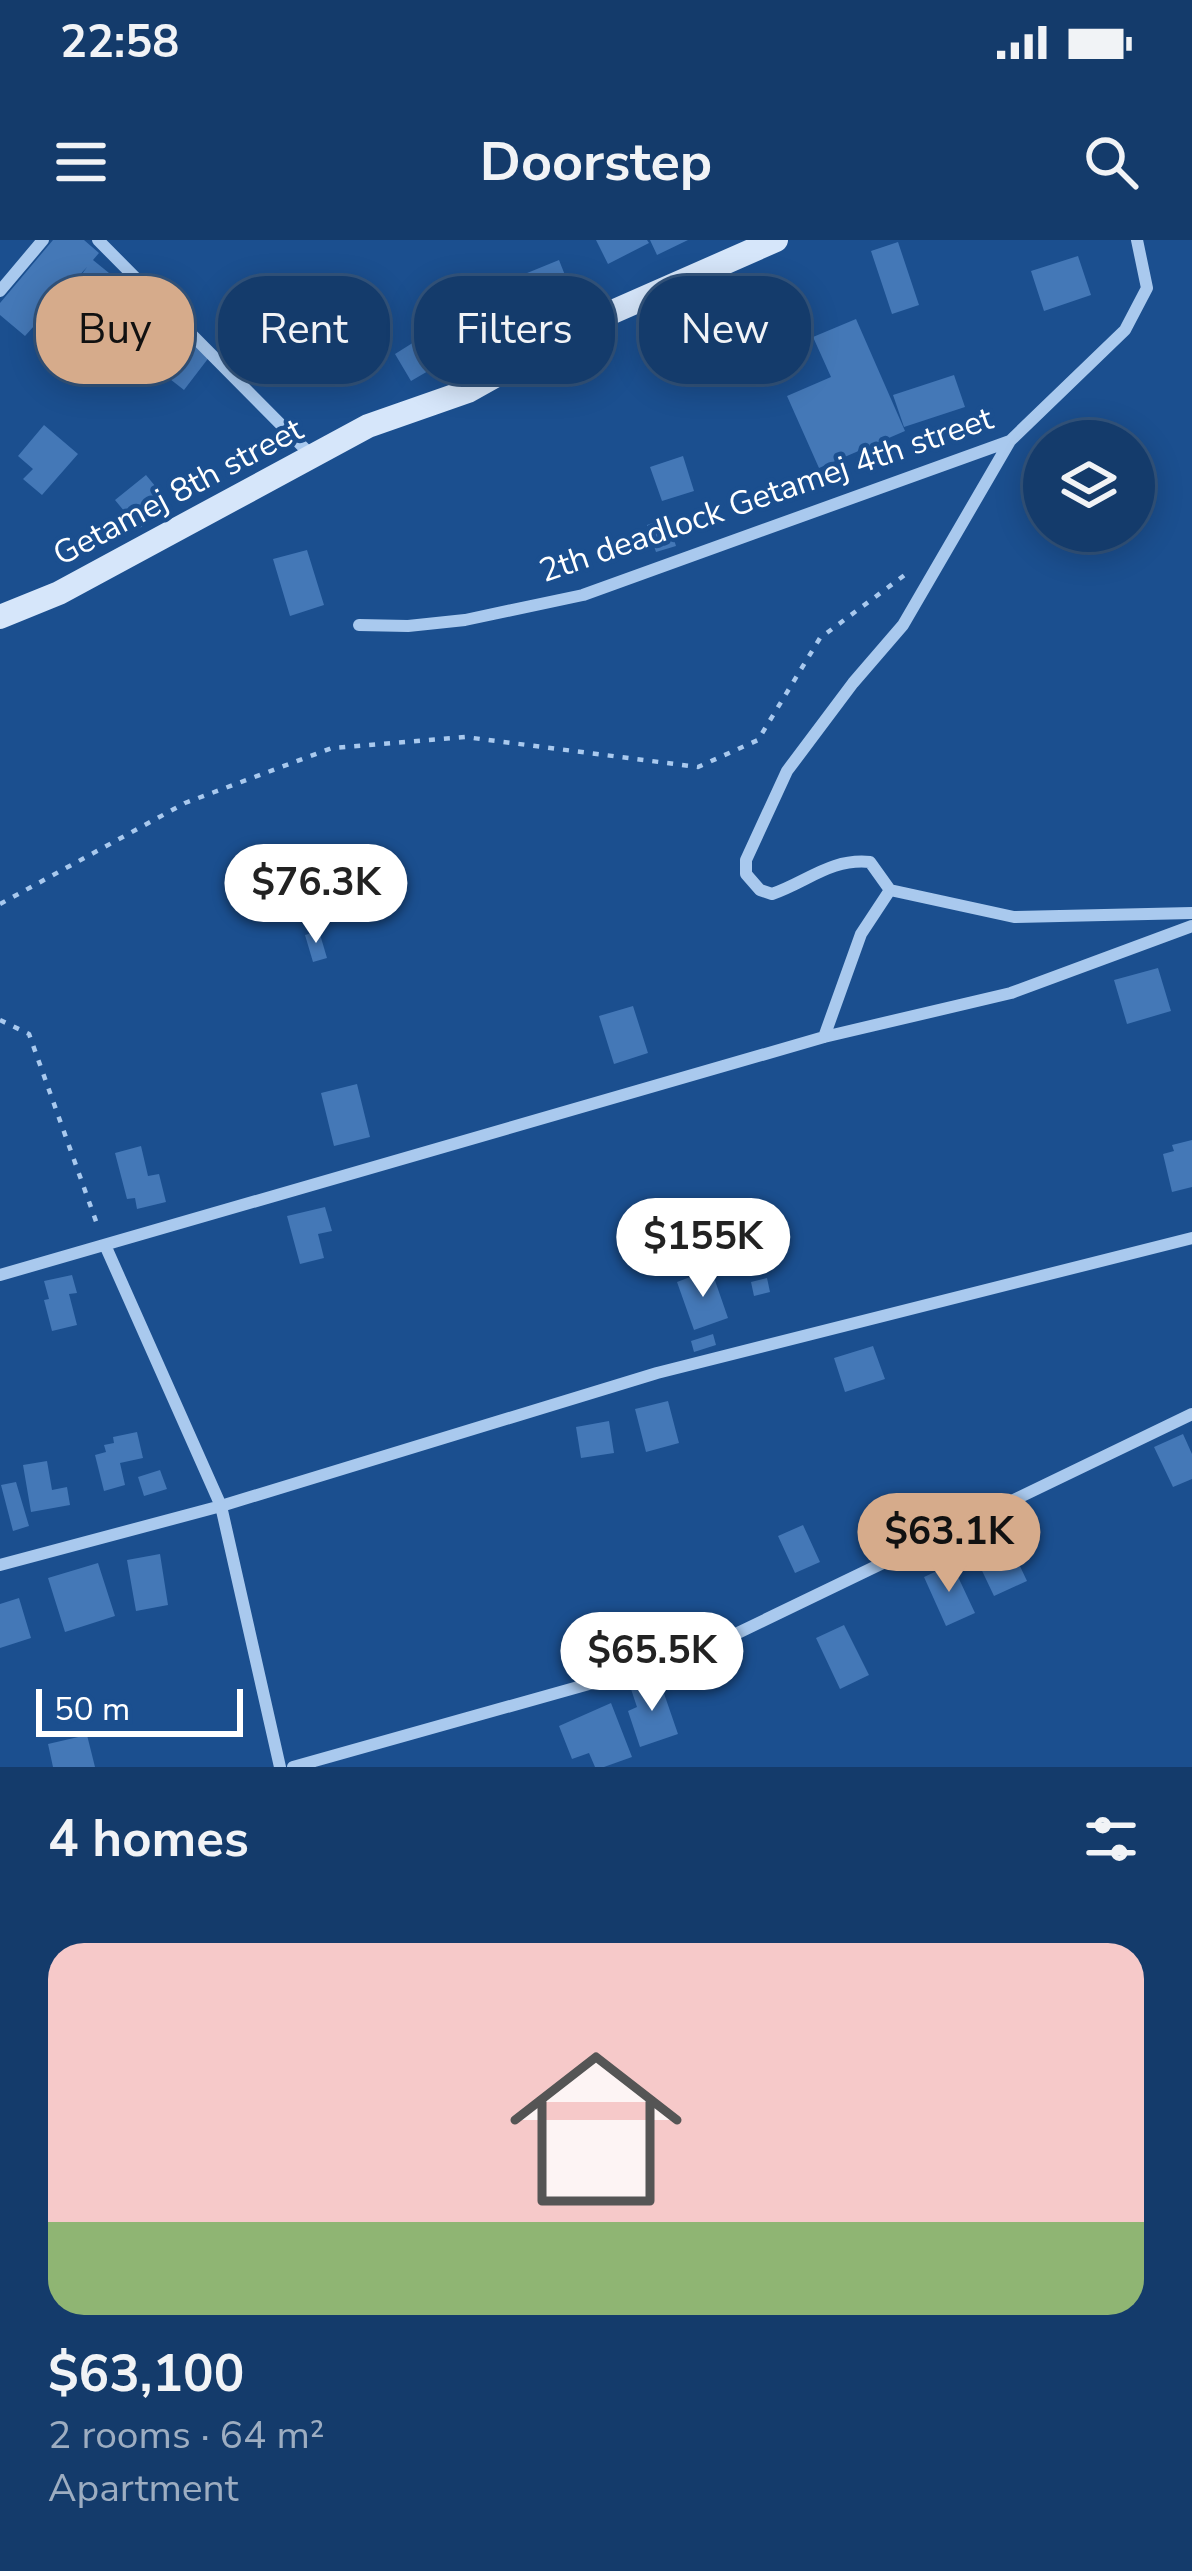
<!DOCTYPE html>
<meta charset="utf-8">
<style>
body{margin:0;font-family:"Nunito Sans",sans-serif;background:#214673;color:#f1f3f6;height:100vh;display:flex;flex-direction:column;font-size:45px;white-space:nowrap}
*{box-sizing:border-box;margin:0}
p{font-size:39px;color:#9dadc1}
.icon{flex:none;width:66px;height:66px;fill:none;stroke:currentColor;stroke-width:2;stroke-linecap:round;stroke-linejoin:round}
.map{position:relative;height:1527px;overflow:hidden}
.panel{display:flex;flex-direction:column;background:#143b6b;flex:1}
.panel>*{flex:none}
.banner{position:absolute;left:36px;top:36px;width:1122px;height:108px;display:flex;gap:24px}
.buttons{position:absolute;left:1023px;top:180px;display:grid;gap:24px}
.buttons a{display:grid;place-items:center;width:132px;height:132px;border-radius:50%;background:#143b6b;box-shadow:0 6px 30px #0003,0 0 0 3px #33557e;font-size:60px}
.scale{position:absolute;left:36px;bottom:30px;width:207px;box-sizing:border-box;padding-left:12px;border:6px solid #fff;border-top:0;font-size:33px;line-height:42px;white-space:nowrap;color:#fff;-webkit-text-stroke:9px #1b4f8f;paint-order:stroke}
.price{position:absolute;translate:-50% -102px;padding:0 27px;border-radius:42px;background:#fff;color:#222;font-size:39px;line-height:78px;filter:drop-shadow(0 3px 6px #0008)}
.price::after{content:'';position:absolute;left:50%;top:72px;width:36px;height:27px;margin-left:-18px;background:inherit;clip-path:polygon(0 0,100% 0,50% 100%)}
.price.active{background:#d6ab8b;color:#111}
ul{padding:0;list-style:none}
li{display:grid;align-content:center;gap:24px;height:636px;padding:0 48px}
li span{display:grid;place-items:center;height:372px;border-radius:36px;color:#555}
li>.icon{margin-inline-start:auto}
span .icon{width:216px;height:216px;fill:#fffc;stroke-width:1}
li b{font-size:51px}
h2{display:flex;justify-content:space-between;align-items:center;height:144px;padding:0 48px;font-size:51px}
.pill{padding:0 42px;border-radius:48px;background:#143b6b;box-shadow:0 6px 30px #0003,0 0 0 3px #33557e;font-size:42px;line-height:108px}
.pill.active{background:#d6ab8b;color:#111}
.status{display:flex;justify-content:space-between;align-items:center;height:84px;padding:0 60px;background:#143b6b;direction:ltr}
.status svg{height:33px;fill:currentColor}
header{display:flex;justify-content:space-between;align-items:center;height:156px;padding:0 48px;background:#143b6b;font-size:54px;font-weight:700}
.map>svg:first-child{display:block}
.building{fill:#4478b7}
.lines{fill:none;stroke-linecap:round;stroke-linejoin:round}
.path{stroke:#a9c9ee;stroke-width:4.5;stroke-dasharray:6 9;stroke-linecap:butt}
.street{stroke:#a9c9ee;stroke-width:12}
.secondary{stroke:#d6e6fa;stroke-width:24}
.labels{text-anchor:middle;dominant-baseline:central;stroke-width:9;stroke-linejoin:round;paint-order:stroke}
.street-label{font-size:33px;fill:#fff;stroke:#1b4f8f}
</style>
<div class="status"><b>22:58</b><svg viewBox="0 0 49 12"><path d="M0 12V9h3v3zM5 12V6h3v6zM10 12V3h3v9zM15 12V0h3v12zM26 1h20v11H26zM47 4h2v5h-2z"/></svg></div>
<header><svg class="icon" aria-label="menu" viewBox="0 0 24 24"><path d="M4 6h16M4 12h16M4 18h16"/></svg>Doorstep<svg class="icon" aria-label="search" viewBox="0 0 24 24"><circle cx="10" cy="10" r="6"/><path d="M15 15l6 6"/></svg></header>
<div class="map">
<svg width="1192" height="1527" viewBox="0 0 1192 1527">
<rect width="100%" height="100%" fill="#1b4f8f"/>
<path class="building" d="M53,0H84L99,13L93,20L109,33L88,59L73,47L87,27L25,96L0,75V63Z
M596,0H647L649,3L608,24Z
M650,0H688L657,15Z
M898,2L919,65L892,74L871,11Z
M1078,16L1091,55L1044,71L1031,31Z
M559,20L574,58L538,72L531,55L517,61L510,40Z
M255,46L280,77L254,98L229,67Z
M856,79L905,191L819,228L787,156L831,137L813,97Z
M179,92L210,116L184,150L152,125Z
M430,92L447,120L411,141L395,114Z
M954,135L965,167L904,187L893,155Z
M44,185L78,214L42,255L23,239L33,229L18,216Z
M683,216L694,251L662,261L650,227Z
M146,235L170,264L139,289L115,260Z
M667,278L676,306L656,312L647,285Z
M307,310L324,365L290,376L273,319Z
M319,691L327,718L313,722L305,695Z
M1158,728L1171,771L1127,784L1114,740Z
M633,766L648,813L614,824L599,776Z
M357,844L370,897L334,906L321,853Z
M1192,900V947L1172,952L1163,914L1174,911L1172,905Z
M141,906L148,936L159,934L166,962L137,969L135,958L127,959L115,913Z
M325,967L332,991L318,994L324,1018L300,1024L287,976Z
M711,1029L728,1078L694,1090L677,1042Z
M72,1035L77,1053L69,1054L77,1085L52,1091L44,1060L49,1059L44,1041Z
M767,1038L770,1052L754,1056L751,1042Z
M713,1094L716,1105L694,1112L691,1101Z
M873,1106L885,1139L845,1152L834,1118Z
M668,1161L679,1203L646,1212L635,1169Z
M609,1181L614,1213L581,1218L576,1187Z
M137,1192L143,1218L120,1223L125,1245L104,1251L95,1215L106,1212L104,1205L114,1203L113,1197Z
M1183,1194L1192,1214V1239L1173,1247L1154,1207Z
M47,1221L52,1250L67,1247L70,1265L31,1272L23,1225Z
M160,1230L167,1249L144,1256L138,1237Z
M16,1242L29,1286L13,1291L1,1245Z
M912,1262L923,1289L883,1306L872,1278Z
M803,1285L820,1322L795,1333L778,1296Z
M1008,1301L1027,1341L994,1356L975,1316Z
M160,1314L168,1365L136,1371L127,1320Z
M98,1323L115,1376L65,1392L48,1338Z
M952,1324L975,1373L946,1386L924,1337Z
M19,1358L31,1398L0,1408V1364Z
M844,1385L869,1435L840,1449L816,1398Z
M659,1439L678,1494L640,1507L628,1471L637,1467L631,1449Z
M611,1463L632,1517L604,1527H595L589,1513L572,1519L559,1486Z
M87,1495L95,1527H53L48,1504Z"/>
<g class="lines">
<path class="path" d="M0,664L185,563L332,508L465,497L698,527L758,500L820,398L910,331
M0,780L29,794L97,984"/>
<path class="street" d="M98,0L312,216
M0,51L43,0
M1010,201L903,385L853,443L787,531L746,620V634L760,650L772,654C807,642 831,618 870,622L890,650L1014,677L1192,673
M359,385L408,386L465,380L583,355L1010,201L1125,90L1147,48L1137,0
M824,797L861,694L890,650
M105,1005L221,1266L280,1527
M0,1035L824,797L1011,753L1192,686
M0,1325L221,1266L657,1133L1192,998
M293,1527L692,1415L1192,1174"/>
<path class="secondary" d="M0,377L59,353L368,186L468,151L601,77L776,0"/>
</g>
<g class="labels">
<g class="street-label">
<text transform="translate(178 252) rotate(-28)">Getamej 8th street</text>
<text transform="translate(766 255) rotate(-19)">2th deadlock Getamej 4th street</text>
</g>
</g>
</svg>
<div class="buttons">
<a><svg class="icon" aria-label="layers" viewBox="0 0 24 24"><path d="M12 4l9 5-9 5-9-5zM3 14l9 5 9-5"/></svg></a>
</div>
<div class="scale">50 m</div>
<b class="price" style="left:316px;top:706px">$76.3K</b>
<b class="price" style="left:703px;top:1060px">$155K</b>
<b class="price active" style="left:949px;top:1355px">$63.1K</b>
<b class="price" style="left:652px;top:1474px">$65.5K</b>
<div class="banner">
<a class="pill active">Buy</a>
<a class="pill">Rent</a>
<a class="pill">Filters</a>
<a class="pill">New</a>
</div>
</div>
<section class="panel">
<h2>4 homes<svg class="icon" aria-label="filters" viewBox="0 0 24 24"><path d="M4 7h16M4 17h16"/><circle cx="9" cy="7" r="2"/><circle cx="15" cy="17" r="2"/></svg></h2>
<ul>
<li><span style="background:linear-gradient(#f6c9c9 75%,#8fb573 0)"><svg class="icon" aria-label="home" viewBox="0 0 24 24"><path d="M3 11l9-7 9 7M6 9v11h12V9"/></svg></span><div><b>$63,100</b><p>2 rooms · 64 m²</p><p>Apartment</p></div></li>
</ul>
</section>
